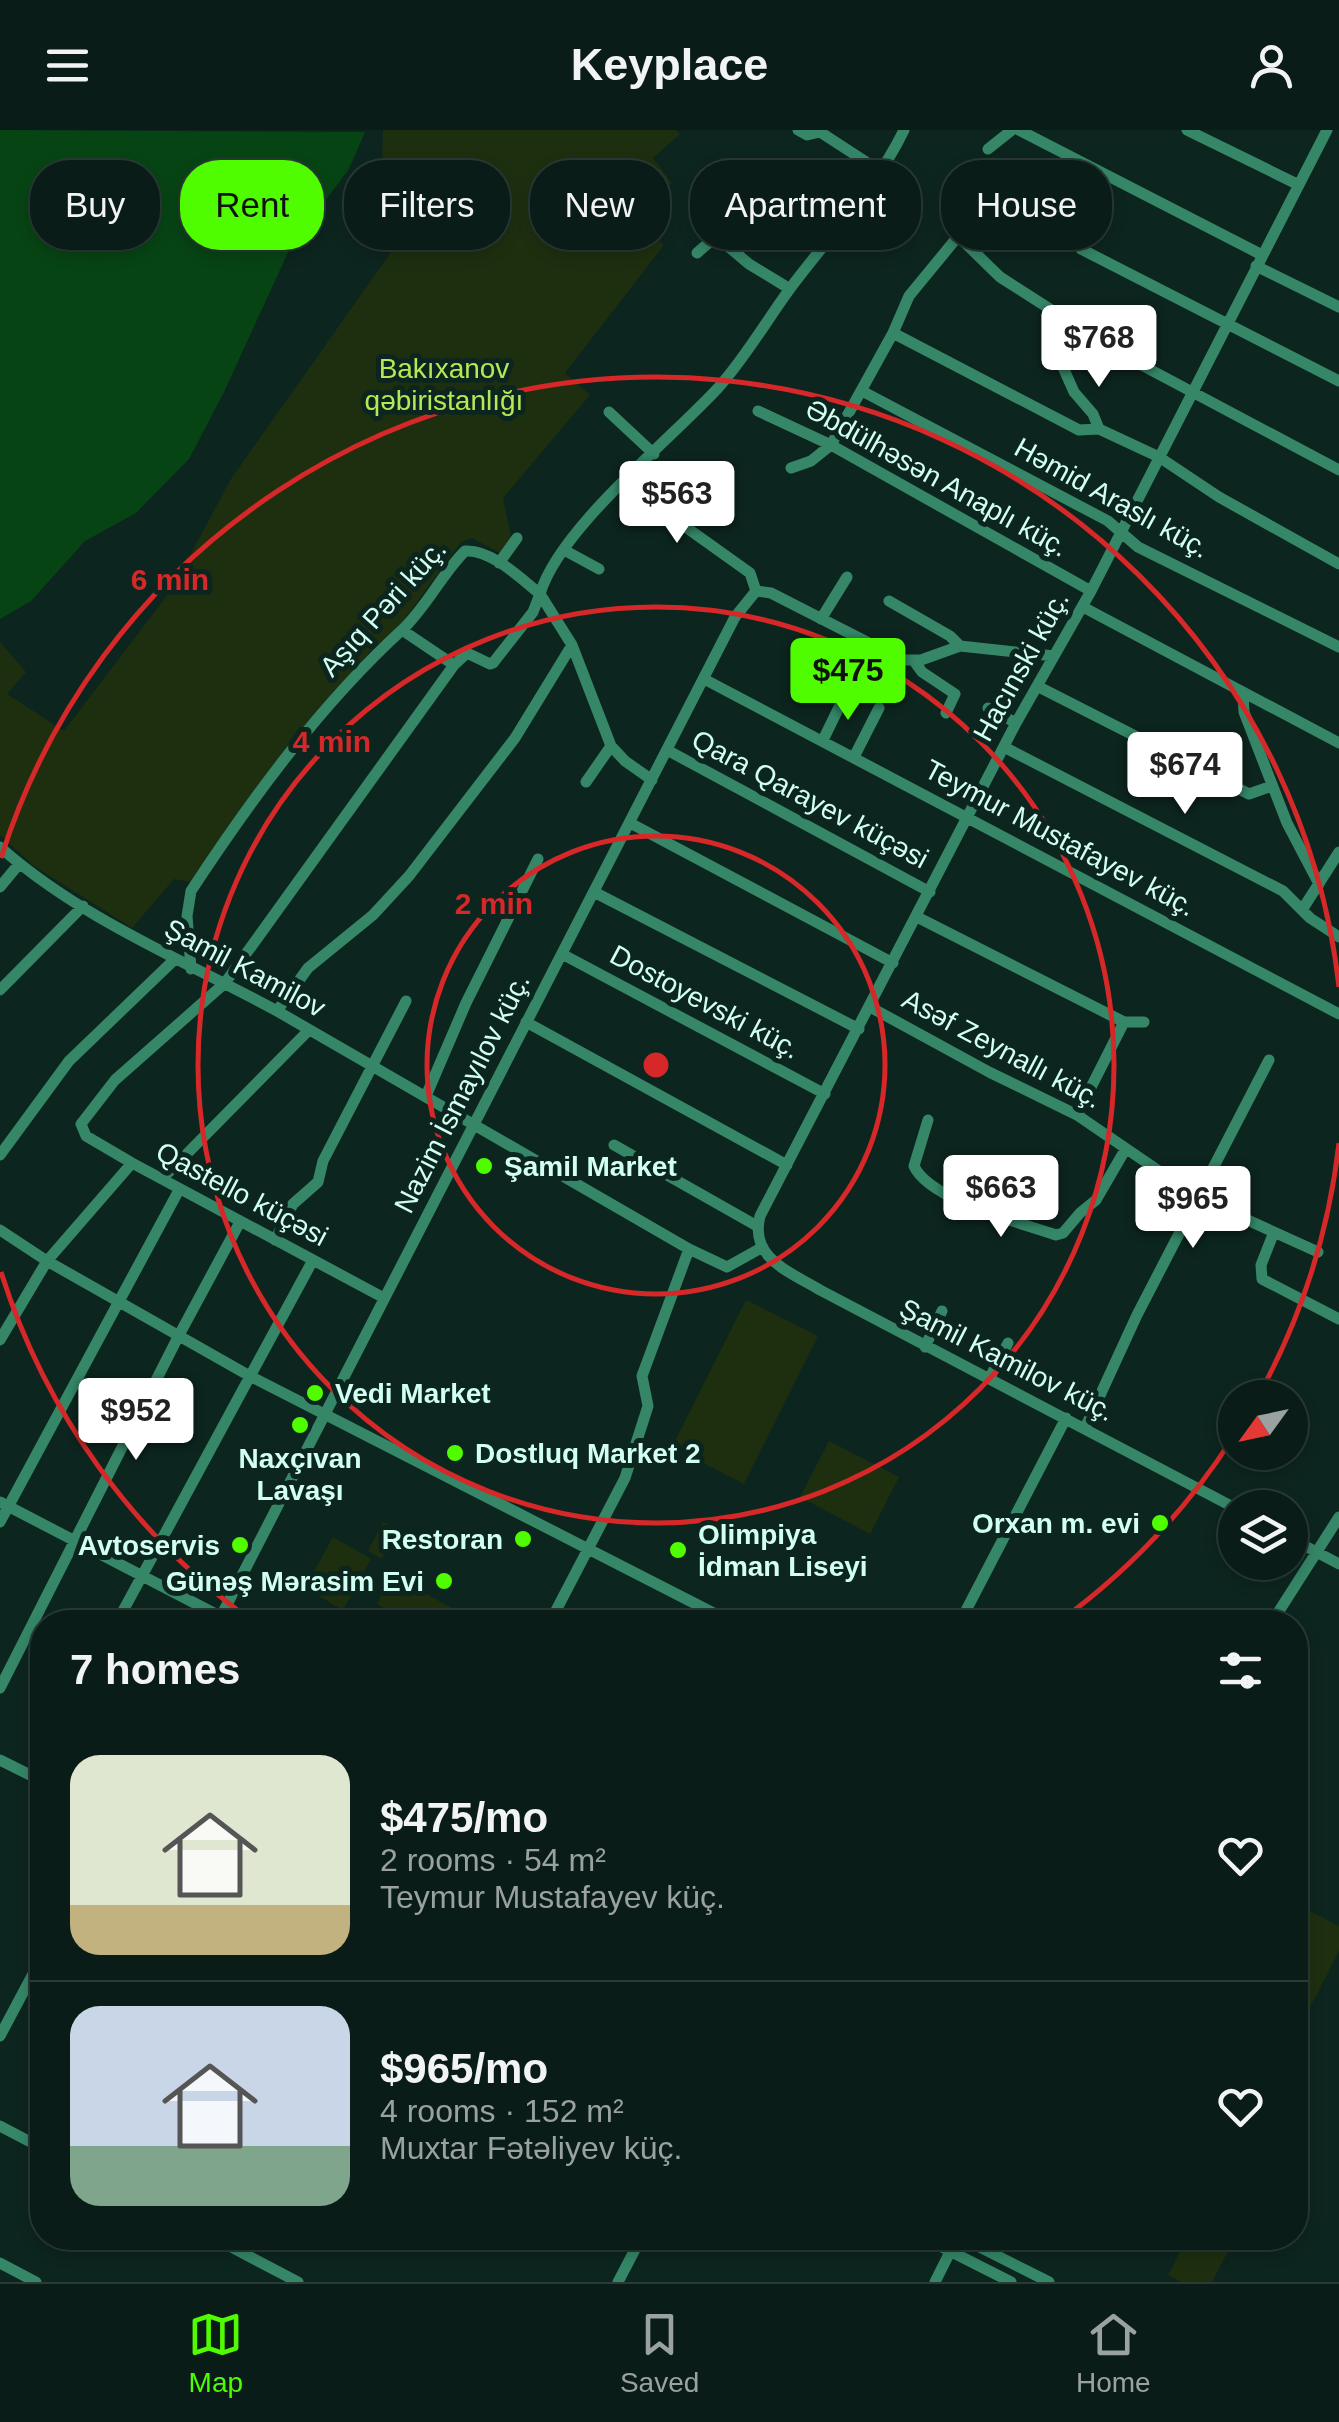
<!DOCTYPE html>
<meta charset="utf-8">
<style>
body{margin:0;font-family:Helvetica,sans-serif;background:#132520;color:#f1f3f6;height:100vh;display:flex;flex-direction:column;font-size:38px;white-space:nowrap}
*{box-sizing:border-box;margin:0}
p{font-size:32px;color:#99a1a1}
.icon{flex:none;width:55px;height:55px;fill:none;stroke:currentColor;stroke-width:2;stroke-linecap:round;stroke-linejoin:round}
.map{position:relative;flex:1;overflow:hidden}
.details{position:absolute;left:30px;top:1480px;width:1278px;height:640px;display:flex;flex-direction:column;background:#0a1c17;border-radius:40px;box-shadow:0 5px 15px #0003,0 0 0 2px #2a3a36}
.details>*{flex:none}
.hud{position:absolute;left:30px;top:30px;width:1280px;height:90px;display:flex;gap:20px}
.needle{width:65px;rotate:237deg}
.tools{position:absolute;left:1218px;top:1250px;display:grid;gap:20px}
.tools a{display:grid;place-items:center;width:90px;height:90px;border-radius:50%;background:#0a1c17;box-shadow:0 5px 15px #0003,0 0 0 2px #2a3a36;font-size:50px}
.price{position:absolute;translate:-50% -85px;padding:0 22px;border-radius:10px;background:#fff;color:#222;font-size:32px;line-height:65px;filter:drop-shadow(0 2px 5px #0008)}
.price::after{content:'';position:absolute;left:50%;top:60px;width:30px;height:22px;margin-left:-15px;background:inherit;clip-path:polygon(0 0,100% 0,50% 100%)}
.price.active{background:#4ffc00;color:#111}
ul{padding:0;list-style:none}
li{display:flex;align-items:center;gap:30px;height:250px;padding:0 40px}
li+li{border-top:2px solid #2a3a36}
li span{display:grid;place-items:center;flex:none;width:280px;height:200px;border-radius:30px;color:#555}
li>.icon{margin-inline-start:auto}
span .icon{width:120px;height:120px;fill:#fffc;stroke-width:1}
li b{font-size:42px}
h2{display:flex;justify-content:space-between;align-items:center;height:120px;padding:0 40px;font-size:42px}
.pill{padding:0 35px;border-radius:40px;background:#0a1c17;box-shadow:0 5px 15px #0003,0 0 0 2px #2a3a36;font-size:35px;line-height:90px}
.pill.active{background:#4ffc00;color:#111}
header{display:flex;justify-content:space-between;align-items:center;height:130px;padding:0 40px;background:#0a1c17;font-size:45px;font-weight:700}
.tabs{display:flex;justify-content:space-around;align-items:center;height:140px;border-top:2px solid #2a3a36;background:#0a1c17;font-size:28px;color:#99a1a1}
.tabs a{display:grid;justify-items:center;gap:5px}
.tabs .active{color:#4ffc00}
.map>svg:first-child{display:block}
.green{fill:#1e2f10}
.water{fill:#074414}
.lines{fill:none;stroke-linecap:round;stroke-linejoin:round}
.minor{stroke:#358768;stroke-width:11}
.ring{fill:none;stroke:#d62828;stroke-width:5}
.poi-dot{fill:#4ffc00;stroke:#0d251f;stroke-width:4}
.labels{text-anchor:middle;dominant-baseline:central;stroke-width:10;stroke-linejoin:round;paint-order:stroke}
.park-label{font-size:28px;fill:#b6e755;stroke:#0d251f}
.street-label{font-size:28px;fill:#d1fff1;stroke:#0d251f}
.poi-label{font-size:28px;font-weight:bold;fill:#d1fff1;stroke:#0d251f;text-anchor:start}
.centre{fill:#d62828;stroke:#0d251f;stroke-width:5}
.ring-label{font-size:30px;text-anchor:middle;font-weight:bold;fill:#d62828;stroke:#0d251f;stroke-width:10;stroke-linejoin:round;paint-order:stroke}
</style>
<header><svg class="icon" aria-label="menu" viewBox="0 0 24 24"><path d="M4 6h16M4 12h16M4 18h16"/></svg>Keyplace<svg class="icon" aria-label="person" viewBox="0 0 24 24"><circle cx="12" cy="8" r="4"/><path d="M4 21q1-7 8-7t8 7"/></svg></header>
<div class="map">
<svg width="1339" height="2152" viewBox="0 0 1339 2152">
<rect width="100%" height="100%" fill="#0d251f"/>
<path class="green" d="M383,0H676L680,4L653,28L672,53L640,90L664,115L565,243L590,265L503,368L511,407L500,423L472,408L461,412L398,498L372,519L296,611L192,752L174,749L132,798L34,736L0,705V512L26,542L7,564L64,601L172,459L231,349L427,71L382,28Z
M746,1170L818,1206L744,1354L672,1317Z
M829,1311L899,1347L870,1404L800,1367Z
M383,1392L397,1399L382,1429L368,1421Z
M333,1407L371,1429L343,1480L305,1458Z
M392,1445L452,1478L450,1483L464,1492L387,1491L391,1482L377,1474Z
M1310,1781L1339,1796V1821L1296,1905L1295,1810Z
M1187,2108H1235L1212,2152H1181L1168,2145Z"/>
<path class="water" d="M0,0L365,2L349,39L290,118L224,262L189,329L136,383L85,411L31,471L0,489Z"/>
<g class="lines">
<path class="minor" d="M798,0L807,5L820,2L880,41
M1019,0L1262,125
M1187,0L1299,55
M988,19L1012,0
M958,106L1000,147L1117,222L1339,340
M717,107L749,134L790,159
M1081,119L1339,251
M697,123L736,89
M1256,136L1339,177
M893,203L1079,300L1099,299L1159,327L1219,367L1339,434
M1062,235L1074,262L1093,284L1099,299
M862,261L1108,391L1138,417L1339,517
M758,281L831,315L1091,461
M609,282L654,324
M791,338L811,331L831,315L893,203L909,166L969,93
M624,353L750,443L756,461
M564,420L599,439
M499,433L517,408
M756,461L771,463L902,530H921L960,516L1054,526
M540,464L572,515L611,616L625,631L652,650
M889,471L950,506L960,516
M1083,477L1339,613
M821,489L847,447
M402,500L454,535
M914,531L922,542L955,564L946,583
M704,549L1339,884
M1037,556L1249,664L1272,656
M1243,563L1244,582L1287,693L1319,754
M988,578L1016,593
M823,610L846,563
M1004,617L1283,761L1310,788L1339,807
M667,620L930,762
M854,627L879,578
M586,652L611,616
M630,693L893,833
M0,717C81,789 184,830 277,881L689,1119L727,1137L761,1118
M0,757L19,734
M594,762L859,899
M1302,780L1339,722
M917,787L1124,892L1077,985
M562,824L825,964
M191,839L187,786L191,761C252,668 321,574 403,499C427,476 442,444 465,421C491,419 520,448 540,464C559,399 669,311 718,258C745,228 765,193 789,160C828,107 875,60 904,0
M0,860L83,776
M870,877L989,942L1077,985L1197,1067L1318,1122
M277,881L308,838L373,785L409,746L515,608L572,515
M526,892L787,1035
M1124,892H1144
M426,966L466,873L538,729
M928,990L914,1036C929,1070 1022,1093 1056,1105L1063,1103L1080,1083L1096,1070L1125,1020
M614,1015L757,1096
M0,1025L69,931L174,830
M162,1049L309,900
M0,1100L47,1131L248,1245L731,1492
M1274,1102L1261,1135L1262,1149L1339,1189
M275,1110L293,1074L318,1052L323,1031L406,871
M384,1168L132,1033L86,1006L81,994L115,950L225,853L454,535L467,523L490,534L493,533L533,482L540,464
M0,1210L47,1131L132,1033
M925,1217L942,1181
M989,1249L1008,1213
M1085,1298L1137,1185L1269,930
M0,1372L231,1492
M1235,1378L820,1160C790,1142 749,1128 760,1086L1016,593L1091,461L1327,0
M0,1392L179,1060
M1290,1408L1339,1434
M117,1492L313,1130
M218,1492L735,487L756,461
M550,1492L625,1348L648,1276L642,1246L689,1119
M960,1492L1066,1288
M1272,1492L1339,1387
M0,1558L178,1207L240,1092
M0,1630L42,1651
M0,1906L42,1827
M0,1996L42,2018
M214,2108L298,2152
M924,2108L1011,2152
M962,2108L1049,2152
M0,2133L36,2152
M618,2152L641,2108
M935,2152L957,2108"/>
</g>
<g class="ring">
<circle cx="656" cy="935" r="229"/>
<circle cx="656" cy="935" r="458"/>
<path d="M1339 1013A687 687 0 0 1 1260 1263M1232 1309A687 687 0 0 1 1060 1491M252 1491A687 687 0 0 1 1 1142M1 728A687 687 0 0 1 1339 857"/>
</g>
<g class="poi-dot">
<circle cx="484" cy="1036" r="10"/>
<circle cx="315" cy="1263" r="10"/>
<circle cx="300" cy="1295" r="10"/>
<circle cx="455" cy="1323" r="10"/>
<circle cx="1160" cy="1393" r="10"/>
<circle cx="523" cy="1409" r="10"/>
<circle cx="240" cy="1415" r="10"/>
<circle cx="678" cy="1420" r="10"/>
<circle cx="444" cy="1451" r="10"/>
</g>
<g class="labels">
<g class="park-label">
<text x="444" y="238">Bakıxanov<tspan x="444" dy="32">qəbiristanlığı</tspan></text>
</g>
<g class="street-label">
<text transform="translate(937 348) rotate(29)">Əbdülhəsən Anaplı küç.</text>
<text transform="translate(1112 368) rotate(29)">Həmid Araslı küç.</text>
<text transform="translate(383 478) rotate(-48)">Aşıq Pəri küç.</text>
<text transform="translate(1021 536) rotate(-61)">Hacınski küç.</text>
<text transform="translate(810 669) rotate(28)">Qara Qarayev küçəsi</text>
<text transform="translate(1060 708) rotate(28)">Teymur Mustafayev küç.</text>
<text transform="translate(245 838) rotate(28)">Şamil Kamilov</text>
<text transform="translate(705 872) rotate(28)">Dostoyevski küç.</text>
<text transform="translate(1002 919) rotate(28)">Asəf Zeynallı küç.</text>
<text transform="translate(462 963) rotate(-63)">Nazim İsmayılov küç.</text>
<text transform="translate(242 1064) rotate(28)">Qastello küçəsi</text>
<text transform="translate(1007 1230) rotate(27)">Şamil Kamilov küç.</text>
</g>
<g class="poi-label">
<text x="504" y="1036">Şamil Market</text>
<text x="335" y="1263">Vedi Market</text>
<text x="475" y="1323">Dostluq Market 2</text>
<text x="300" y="1328" text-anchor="middle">Naxçıvan<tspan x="300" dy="32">Lavaşı</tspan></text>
<text x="1140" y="1393" text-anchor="end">Orxan m. evi</text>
<text x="698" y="1404">Olimpiya<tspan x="698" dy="32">İdman Liseyi</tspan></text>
<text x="503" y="1409" text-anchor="end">Restoran</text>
<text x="220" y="1415" text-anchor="end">Avtoservis</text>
<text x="424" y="1451" text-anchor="end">Günəş Mərasim Evi</text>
</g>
</g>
<circle cx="656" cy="935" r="15" class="centre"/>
<g class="ring-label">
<text x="170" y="460">6 min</text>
<text x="332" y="622">4 min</text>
<text x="494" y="784">2 min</text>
</g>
</svg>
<div class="tools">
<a><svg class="needle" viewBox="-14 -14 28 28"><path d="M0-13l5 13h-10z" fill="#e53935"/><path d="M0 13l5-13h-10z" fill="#99a1a1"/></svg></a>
<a><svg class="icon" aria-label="layers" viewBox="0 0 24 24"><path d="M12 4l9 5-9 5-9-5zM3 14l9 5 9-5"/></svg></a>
</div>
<b class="price" style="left:1099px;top:260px">$768</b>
<b class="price" style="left:677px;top:416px">$563</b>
<b class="price active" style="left:848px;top:593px">$475</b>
<b class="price" style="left:1185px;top:687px">$674</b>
<b class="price" style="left:1001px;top:1110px">$663</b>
<b class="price" style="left:1193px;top:1121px">$965</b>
<b class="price" style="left:136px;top:1333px">$952</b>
<div class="hud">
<a class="pill">Buy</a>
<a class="pill active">Rent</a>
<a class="pill">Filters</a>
<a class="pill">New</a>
<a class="pill">Apartment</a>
<a class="pill">House</a>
</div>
<section class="details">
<h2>7 homes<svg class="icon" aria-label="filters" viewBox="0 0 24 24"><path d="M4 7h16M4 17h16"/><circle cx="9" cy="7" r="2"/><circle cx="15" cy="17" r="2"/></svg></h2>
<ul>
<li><span style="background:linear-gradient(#dfe7d0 75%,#c2b280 0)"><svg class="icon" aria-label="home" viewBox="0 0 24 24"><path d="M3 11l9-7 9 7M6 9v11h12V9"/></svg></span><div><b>$475/mo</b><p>2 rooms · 54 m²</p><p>Teymur Mustafayev küç.</p></div><svg class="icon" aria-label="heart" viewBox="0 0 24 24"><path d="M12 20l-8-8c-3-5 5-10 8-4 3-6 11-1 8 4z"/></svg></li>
<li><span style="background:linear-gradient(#c9d6e8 70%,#7fa58c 0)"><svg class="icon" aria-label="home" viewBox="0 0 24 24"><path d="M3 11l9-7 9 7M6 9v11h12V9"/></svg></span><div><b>$965/mo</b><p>4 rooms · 152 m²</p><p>Muxtar Fətəliyev küç.</p></div><svg class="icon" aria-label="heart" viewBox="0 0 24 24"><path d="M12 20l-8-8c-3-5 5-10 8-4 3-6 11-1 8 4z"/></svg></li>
</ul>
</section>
</div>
<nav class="tabs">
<a class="active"><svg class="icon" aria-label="map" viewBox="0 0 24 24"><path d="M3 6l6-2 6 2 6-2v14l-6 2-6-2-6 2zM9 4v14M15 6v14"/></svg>Map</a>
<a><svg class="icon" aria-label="saved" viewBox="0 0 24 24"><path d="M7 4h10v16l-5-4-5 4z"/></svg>Saved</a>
<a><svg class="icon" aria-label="home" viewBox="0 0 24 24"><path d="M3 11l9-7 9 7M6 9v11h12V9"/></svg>Home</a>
</nav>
